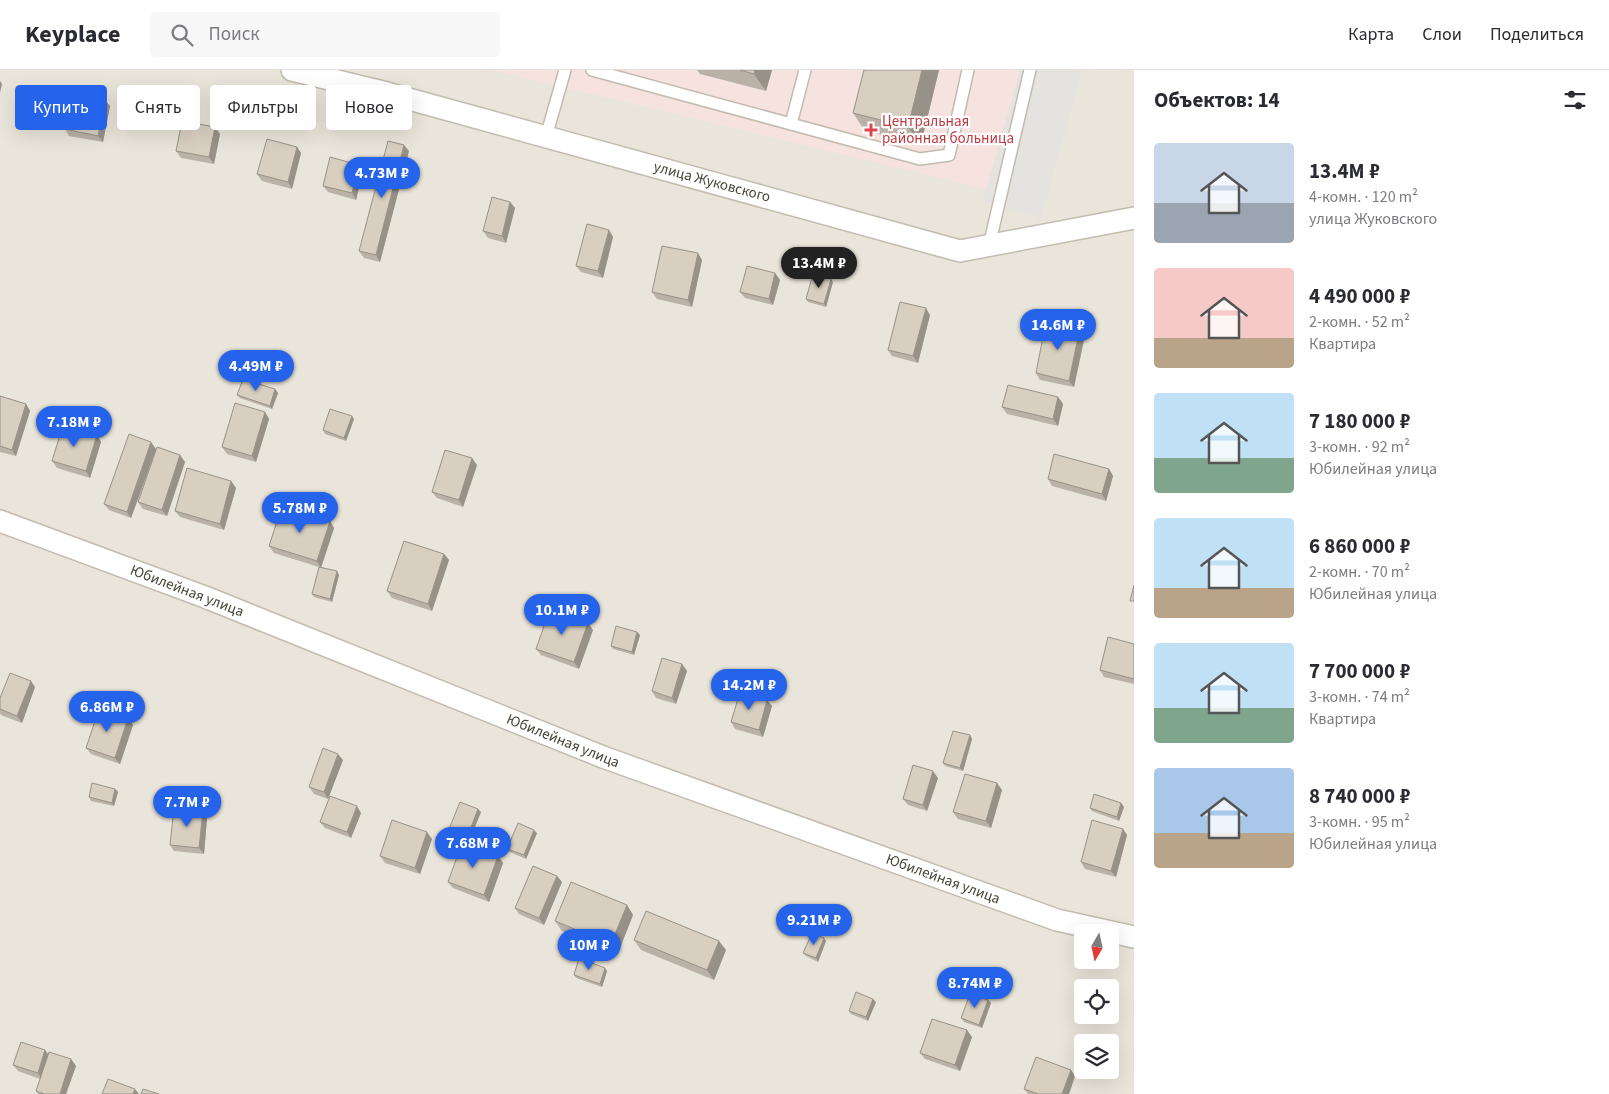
<!DOCTYPE html>
<html lang="ru">
<meta charset="utf-8">
<style>
body{margin:0;font-family:"Source Sans 3",sans-serif;background:#f7f7f7;color:#2b2b33;height:100vh;display:flex;flex-direction:column;font-size:19px;white-space:nowrap}
*{box-sizing:border-box;margin:0}
p{font-size:16px;color:#7c7c81}
.icon{flex:none;width:28px;height:28px;fill:none;stroke:currentColor;stroke-width:2;stroke-linecap:round;stroke-linejoin:round}
.map{position:relative;flex:1;overflow:hidden}
.side{display:flex;flex-direction:column;background:#fff;width:475px}
.side>*{flex:none}
.hud{position:absolute;left:15px;top:15px;width:475px;height:45px;display:flex;gap:10px}
.needle{width:32px;rotate:189deg}
.tools{position:absolute;left:1074px;top:854px;display:grid;gap:10px}
.tools a{display:grid;place-items:center;width:45px;height:45px;border-radius:5px;background:#fff;box-shadow:0 5px 20px #0002;font-size:25px}
.price{position:absolute;translate:-50% -42px;padding:0 11px;border-radius:18px;background:#2563eb;color:#fff;font-size:16px;line-height:32px;filter:drop-shadow(0 1px 2px #0008)}
.price::after{content:'';position:absolute;left:50%;top:30px;width:15px;height:11px;margin-left:-8px;background:inherit;clip-path:polygon(0 0,100% 0,50% 100%)}
.price.selected{background:#222;color:#fff}
ul{padding:0;list-style:none}
li{display:flex;align-items:center;gap:15px;height:125px;padding:0 20px}
li span{display:grid;place-items:center;flex:none;width:140px;height:100px;border-radius:5px;color:#555}
li>.icon{margin-inline-start:auto}
span .icon{width:60px;height:60px;fill:#fffc;stroke-width:1}
li b{font-size:21px}
h2{display:flex;justify-content:space-between;align-items:center;height:60px;padding:0 20px;font-size:21px}
.pill{padding:0 18px;border-radius:5px;background:#fff;box-shadow:0 5px 20px #0002;font-size:18px;line-height:45px}
.pill.selected{background:#2563eb;color:#fff}
header{display:flex;align-items:center;gap:30px;box-sizing:border-box;height:70px;padding:0 25px;background:#fff;border-bottom:1px solid #e1e1e2}
header strong{font-size:24px}
nav{display:flex;gap:28px;margin-inline-start:auto;font-size:18px}
.search{width:350px;height:45px;background:#f7f7f7;display:flex;align-items:center;gap:12px;box-sizing:border-box;padding:0 18px;border-radius:5px;color:#7c7c81;font-size:19px}
main{display:flex;flex:1;min-height:0}
.map>svg:first-child{display:block}
.residential{fill:#eae5da;fill-rule:evenodd}
.medical{fill:#f6e3e0}
.parking{fill:#e5e3e0}
.lines{fill:none;stroke-linecap:round;stroke-linejoin:round}
.service-casing{stroke:#c2bbae;stroke-width:14}
.minor-casing{stroke:#c2bbae;stroke-width:24}
.service{stroke:#fff;stroke-width:11}
.minor{stroke:#fff;stroke-width:21}
.wall{fill:#bab2a6}
.shaded-wall{fill:#979187}
.building{fill:#d8cfc1;stroke:#979187}
.health-dot{fill:#e0444e;stroke:#fff;stroke-width:2}
.labels{text-anchor:middle;dominant-baseline:central;stroke-width:4.5;stroke-linejoin:round;paint-order:stroke}
.health-label{font-size:15px;fill:#be3a42;stroke:#fff;text-anchor:start}
.street-label{font-size:15px;fill:#4b4439;stroke:#fff}
</style>
<header>
<strong>Keyplace</strong>
<div class="search"><svg class="icon" aria-label="search" viewBox="0 0 24 24"><circle cx="10" cy="10" r="6"/><path d="M15 15l6 6"/></svg>Поиск</div>
<nav><a>Карта</a><a>Слои</a><a>Поделиться</a></nav>
</header>
<main>
<div class="map">
<svg width="1134" height="1024" viewBox="0 0 1134 1024">
<rect width="100%" height="100%" fill="#f6f3ec"/>
<path class="residential" d="M0,0H1134V1024H0ZM1082,862H1110V890H1082ZM1082,918H1110V945H1082ZM1082,972H1110V1000H1082Z"/>
<path class="medical" d="M492,0H1020L987,119Z"/>
<path class="parking" d="M1020,0L1082,1L1041,148L983,131Z"/>
<g class="lines">
<g class="service-casing">
<path id="service" d="M592,0L920,89L949,85L968,0
M791,54L805,0
M546,67L565,0
M989,176L1030,0"/>
</g>
<g class="minor-casing">
<path id="minor" d="M292,0L387,23L960,181L1134,148
M0,451L205,527L603,687L1057,850L1134,867"/>
</g>
<use href="#service" class="service"/>
<use href="#minor" class="minor"/>
</g>
<path class="wall" d="M697,0H772L766,21L700,4Z
M864,0H939L921,74L865,61L853,43Z
M105,30L110,36L103,72L69,66L65,59Z
M215,57L220,64L214,94L181,88L176,81Z
M297,77L301,83L292,119L262,111L257,104Z
M409,81L380,192L364,188L359,181Z
M359,95L363,101L356,130L328,122L323,116Z
M510,132L515,138L506,173L488,168L483,161Z
M609,160L613,167L603,208L581,202L576,196Z
M702,190L692,237L657,229L652,222Z
M775,203L780,210L773,235L745,228L740,222Z
M833,212L826,237L808,232L806,229Z
M930,245L918,293L892,286L888,280Z
M1080,258L1085,265L1074,317L1040,310L1036,303Z
M275,319L278,323L272,339L240,328L237,325Z
M0,326L26,334L30,341L16,386L0,382Z
M1058,327L1063,334L1058,356L1007,344L1002,337Z
M265,342L269,349L256,392L227,384L222,377Z
M354,349L346,371L325,364L323,360Z
M97,365L101,372L90,408L57,398L52,391Z
M156,379L185,392L167,446L143,439L138,432L155,383L131,448L109,440L104,434Z
M477,395L463,437L437,428L432,422Z
M1109,399L1113,406L1106,431L1052,416L1048,409Z
M231,411L236,418L224,460L180,447L175,441Z
M330,451L334,458L321,497L339,505L332,532L314,527L312,524L319,497L274,483L269,476Z
M444,484L449,490L432,541L392,528L387,521Z
M593,560L579,599L541,585L536,579Z
M637,562L640,565L634,585L613,579L611,576Z
M1134,574V614L1104,607L1100,600Z
M682,594L687,601L676,634L656,628L652,621Z
M35,617L22,653L1,645L0,643V628Z
M767,630L772,636L763,667L735,659L731,652Z
M128,648L133,655L120,694L91,684L86,678Z
M970,665L972,669L963,701L945,696L943,693Z
M343,690L328,729L314,724L309,717Z
M938,708L927,741L908,735L903,729Z
M115,719L118,722L114,736L91,731L89,727Z
M1002,720L991,758L958,749L953,742Z
M1121,733L1124,737L1119,751L1092,741L1090,738Z
M478,739L481,742L470,769L451,762L449,759Z
M203,741L207,748L204,784L174,781L170,775Z
M361,743L351,768L325,758L320,752Z
M1123,759L1127,765L1116,807L1085,799L1081,792Z
M537,763L526,789L510,782L507,779Z
M432,769L420,804L385,793L380,786Z
M498,786L503,793L489,832L453,818L448,812Z
M557,806L562,812L544,855L519,844L515,838Z
M627,835L633,845L618,883L562,861L555,851Z
M634,870L726,880L714,910L641,880Z
M826,871L818,892L806,886L803,883Z
M605,898L607,901L602,917L576,908L574,905Z
M988,930L991,933L982,958L964,952L961,948Z
M876,932L868,951L851,944L849,941Z
M972,967L960,1001L925,989L920,983Z
M45,980L48,984L71,989L76,996L66,1024H38L36,1021L40,1009L18,1001L13,995Z
M1071,1000L1075,1006L1069,1024H1028L1024,1019Z"/>
<path class="shaded-wall" d="M755,0H772L766,21L754,4Z
M922,0H939L921,74L908,57Z
M0,11L2,14L0,23Z
M105,30L110,36L103,72L98,66Z
M215,57L220,64L214,94L209,87Z
M404,75L409,81L380,192L376,185Z
M297,77L301,83L292,119L288,112Z
M359,95L363,101L356,130L352,123Z
M510,132L515,138L506,173L502,166Z
M609,160L613,167L603,208L598,201Z
M698,183L702,190L692,237L688,230Z
M775,203L780,210L773,235L769,229Z
M831,209L833,212L826,237L824,234Z
M926,238L930,245L918,293L913,286Z
M1080,258L1085,265L1074,317L1069,311Z
M275,319L278,323L272,339L270,336Z
M1058,327L1063,334L1058,356L1053,349Z
M26,334L30,341L16,386L12,380Z
M265,342L269,349L256,392L252,386Z
M352,346L354,349L346,371L344,368Z
M97,365L101,372L90,408L86,401Z
M151,372L156,379L131,448L127,442Z
M180,385L185,392L167,446L162,440Z
M472,388L477,395L463,437L459,430Z
M1109,399L1113,406L1106,431L1102,424Z
M231,411L236,418L224,460L220,454Z
M330,451L334,458L321,498L317,491Z
M444,484L449,490L432,541L428,534Z
M337,501L339,505L332,532L330,529Z
M588,553L593,560L579,599L574,592Z
M637,562L640,565L634,585L632,582Z
M682,594L687,601L676,634L672,628Z
M31,611L35,617L22,653L17,646Z
M767,630L772,636L763,667L759,660Z
M128,648L133,655L120,694L115,688Z
M970,665L972,669L963,701L960,698Z
M338,684L343,690L328,729L324,722Z
M933,701L938,708L927,741L923,735Z
M997,713L1002,720L991,758L986,751Z
M115,719L118,722L114,736L112,733Z
M1121,733L1124,737L1119,751L1117,747Z
M357,736L361,743L351,768L347,762Z
M478,739L481,742L470,769L468,765Z
M203,741L207,748L204,784L199,778Z
M1123,759L1127,765L1116,807L1111,801Z
M534,760L537,763L526,789L524,785Z
M427,762L432,769L420,804L415,798Z
M498,786L503,793L489,832L484,825Z
M557,806L562,812L544,855L539,848Z
M627,835L633,845L618,883L611,874Z
M824,868L826,871L818,892L816,888Z
M719,871L726,880L714,910L707,900Z
M605,898L607,901L602,917L600,914Z
M873,929L876,932L868,951L866,947Z
M988,930L991,933L982,958L979,955Z
M967,960L972,967L960,1001L955,995Z
M45,980L50,987L42,1010L38,1003Z
M71,989L76,996L66,1024H60Z
M1071,1000L1075,1006L1069,1024H1062Z
M135,1019L139,1024H133Z"/>
<path class="building" d="M740,0H755L754,4Z
M864,0H922L908,57L853,43Z
M72,23L105,30L98,66L65,59Z
M182,51L215,57L209,87L176,81Z
M267,69L297,77L288,112L257,104Z
M388,71L404,75L376,185L359,181Z
M330,87L359,95L352,123L323,116Z
M492,127L510,132L502,166L483,161Z
M587,154L609,160L598,201L576,196Z
M662,176L698,183L688,230L652,222Z
M747,196L775,203L769,229L740,222Z
M813,204L831,209L824,234L806,229Z
M900,232L926,238L913,286L888,280Z
M1046,251L1080,258L1069,311L1036,303Z
M243,309L275,319L270,336L237,325Z
M1008,315L1058,327L1053,349L1002,337Z
M0,326L26,334L12,380L0,376Z
M235,333L265,342L252,386L222,377Z
M330,339L352,346L344,368L323,360Z
M63,355L97,365L86,401L52,391Z
M129,364L151,372L127,442L104,434Z
M157,377L180,385L162,440L138,432Z
M445,380L472,388L459,430L432,422Z
M1054,384L1109,399L1102,424L1048,409Z
M187,398L231,411L220,454L175,441Z
M282,436L330,451L317,491L269,476Z
M404,471L444,484L428,534L387,521Z
M319,497L337,501L330,529L312,524Z
M1134,515V531H1130Z
M550,539L588,553L574,592L536,579Z
M616,556L637,562L632,582L611,576Z
M1108,567L1134,574V609L1100,600Z
M662,588L682,594L672,628L652,621Z
M10,603L31,611L17,646L0,639V628Z
M740,622L767,630L759,660L731,652Z
M99,639L128,648L115,688L86,678Z
M953,661L970,665L960,698L943,693Z
M323,678L338,684L324,722L309,717Z
M913,695L933,701L923,735L903,729Z
M965,704L997,713L986,751L953,742Z
M92,713L115,719L112,733L89,727Z
M1094,724L1121,733L1117,747L1090,738Z
M330,726L357,736L347,762L320,752Z
M460,732L478,739L468,765L449,759Z
M174,738L203,741L199,778L170,775Z
M392,750L427,762L415,798L380,786Z
M1092,750L1123,759L1111,801L1081,792Z
M518,753L534,760L524,785L507,779Z
M462,773L498,786L484,825L448,812Z
M533,796L557,806L539,848L515,838Z
M571,812L627,835L611,874L555,851Z
M646,841L719,871L707,900L634,870Z
M812,863L824,868L816,888L803,883Z
M579,888L605,898L600,914L574,905Z
M856,922L873,929L866,947L849,941Z
M970,924L988,930L979,955L961,948Z
M932,949L967,960L955,995L920,983Z
M21,972L45,980L38,1003L13,995Z
M49,982L71,989L60,1024H44L36,1021Z
M1036,987L1071,1000L1062,1024H1038L1024,1019Z
M108,1009L135,1019L133,1024H102Z
M143,1019L159,1024H141Z"/>
<path class="health-dot" d="M868.5 52.5h5v5h5v5h-5v5h-5v-5h-5v-5h5z"/>
<g class="labels">
<g class="health-label">
<text x="882" y="51">Центральная<tspan x="882" dy="17">районная больница</tspan></text>
</g>
<g class="street-label">
<text transform="translate(712 112) rotate(15)">улица Жуковского</text>
<text transform="translate(187 521) rotate(21)">Юбилейная улица</text>
<text transform="translate(563 671) rotate(22)">Юбилейная улица</text>
<text transform="translate(943 809) rotate(20)">Юбилейная улица</text>
</g>
</g>
</svg>
<div class="tools">
<a><svg class="needle" viewBox="-14 -14 28 28"><path d="M0-13l5 13h-10z" fill="#e53935"/><path d="M0 13l5-13h-10z" fill="#7c7c81"/></svg></a>
<a><svg class="icon" aria-label="locate" viewBox="0 0 24 24"><circle cx="12" cy="12" r="6"/><path d="M12 2v4M12 18v4M2 12h4M18 12h4"/></svg></a>
<a><svg class="icon" aria-label="layers" viewBox="0 0 24 24"><path d="M12 4l9 5-9 5-9-5zM3 14l9 5 9-5"/></svg></a>
</div>
<b class="price" style="left:382px;top:129px">4.73M ₽</b>
<b class="price selected" style="left:819px;top:219px">13.4M ₽</b>
<b class="price" style="left:1058px;top:281px">14.6M ₽</b>
<b class="price" style="left:256px;top:322px">4.49M ₽</b>
<b class="price" style="left:74px;top:378px">7.18M ₽</b>
<b class="price" style="left:300px;top:464px">5.78M ₽</b>
<b class="price" style="left:562px;top:566px">10.1M ₽</b>
<b class="price" style="left:749px;top:641px">14.2M ₽</b>
<b class="price" style="left:107px;top:663px">6.86M ₽</b>
<b class="price" style="left:187px;top:758px">7.7M ₽</b>
<b class="price" style="left:473px;top:799px">7.68M ₽</b>
<b class="price" style="left:814px;top:876px">9.21M ₽</b>
<b class="price" style="left:589px;top:901px">10M ₽</b>
<b class="price" style="left:975px;top:939px">8.74M ₽</b>
<div class="hud">
<a class="pill selected">Купить</a>
<a class="pill">Снять</a>
<a class="pill">Фильтры</a>
<a class="pill">Новое</a>
</div>
</div>
<section class="side">
<h2>Объектов: 14<svg class="icon" aria-label="filters" viewBox="0 0 24 24"><path d="M4 7h16M4 17h16"/><circle cx="9" cy="7" r="2"/><circle cx="15" cy="17" r="2"/></svg></h2>
<ul>
<li><span style="background:linear-gradient(#c9d6e8 60%,#9aa5b1 0)"><svg class="icon" aria-label="home" viewBox="0 0 24 24"><path d="M3 11l9-7 9 7M6 9v11h12V9"/></svg></span><div><b>13.4M ₽</b><p>4-комн. · 120 m²</p><p>улица Жуковского</p></div></li>
<li><span style="background:linear-gradient(#f6c9c9 70%,#b9a48a 0)"><svg class="icon" aria-label="home" viewBox="0 0 24 24"><path d="M3 11l9-7 9 7M6 9v11h12V9"/></svg></span><div><b>4 490 000 ₽</b><p>2-комн. · 52 m²</p><p>Квартира</p></div></li>
<li><span style="background:linear-gradient(#bfe0f5 65%,#7fa58c 0)"><svg class="icon" aria-label="home" viewBox="0 0 24 24"><path d="M3 11l9-7 9 7M6 9v11h12V9"/></svg></span><div><b>7 180 000 ₽</b><p>3-комн. · 92 m²</p><p>Юбилейная улица</p></div></li>
<li><span style="background:linear-gradient(#bfe0f5 70%,#b9a48a 0)"><svg class="icon" aria-label="home" viewBox="0 0 24 24"><path d="M3 11l9-7 9 7M6 9v11h12V9"/></svg></span><div><b>6 860 000 ₽</b><p>2-комн. · 70 m²</p><p>Юбилейная улица</p></div></li>
<li><span style="background:linear-gradient(#bfe0f5 65%,#7fa58c 0)"><svg class="icon" aria-label="home" viewBox="0 0 24 24"><path d="M3 11l9-7 9 7M6 9v11h12V9"/></svg></span><div><b>7 700 000 ₽</b><p>3-комн. · 74 m²</p><p>Квартира</p></div></li>
<li><span style="background:linear-gradient(#a9c7e8 65%,#b9a48a 0)"><svg class="icon" aria-label="home" viewBox="0 0 24 24"><path d="M3 11l9-7 9 7M6 9v11h12V9"/></svg></span><div><b>8 740 000 ₽</b><p>3-комн. · 95 m²</p><p>Юбилейная улица</p></div></li>
</ul>
</section>
</main>
